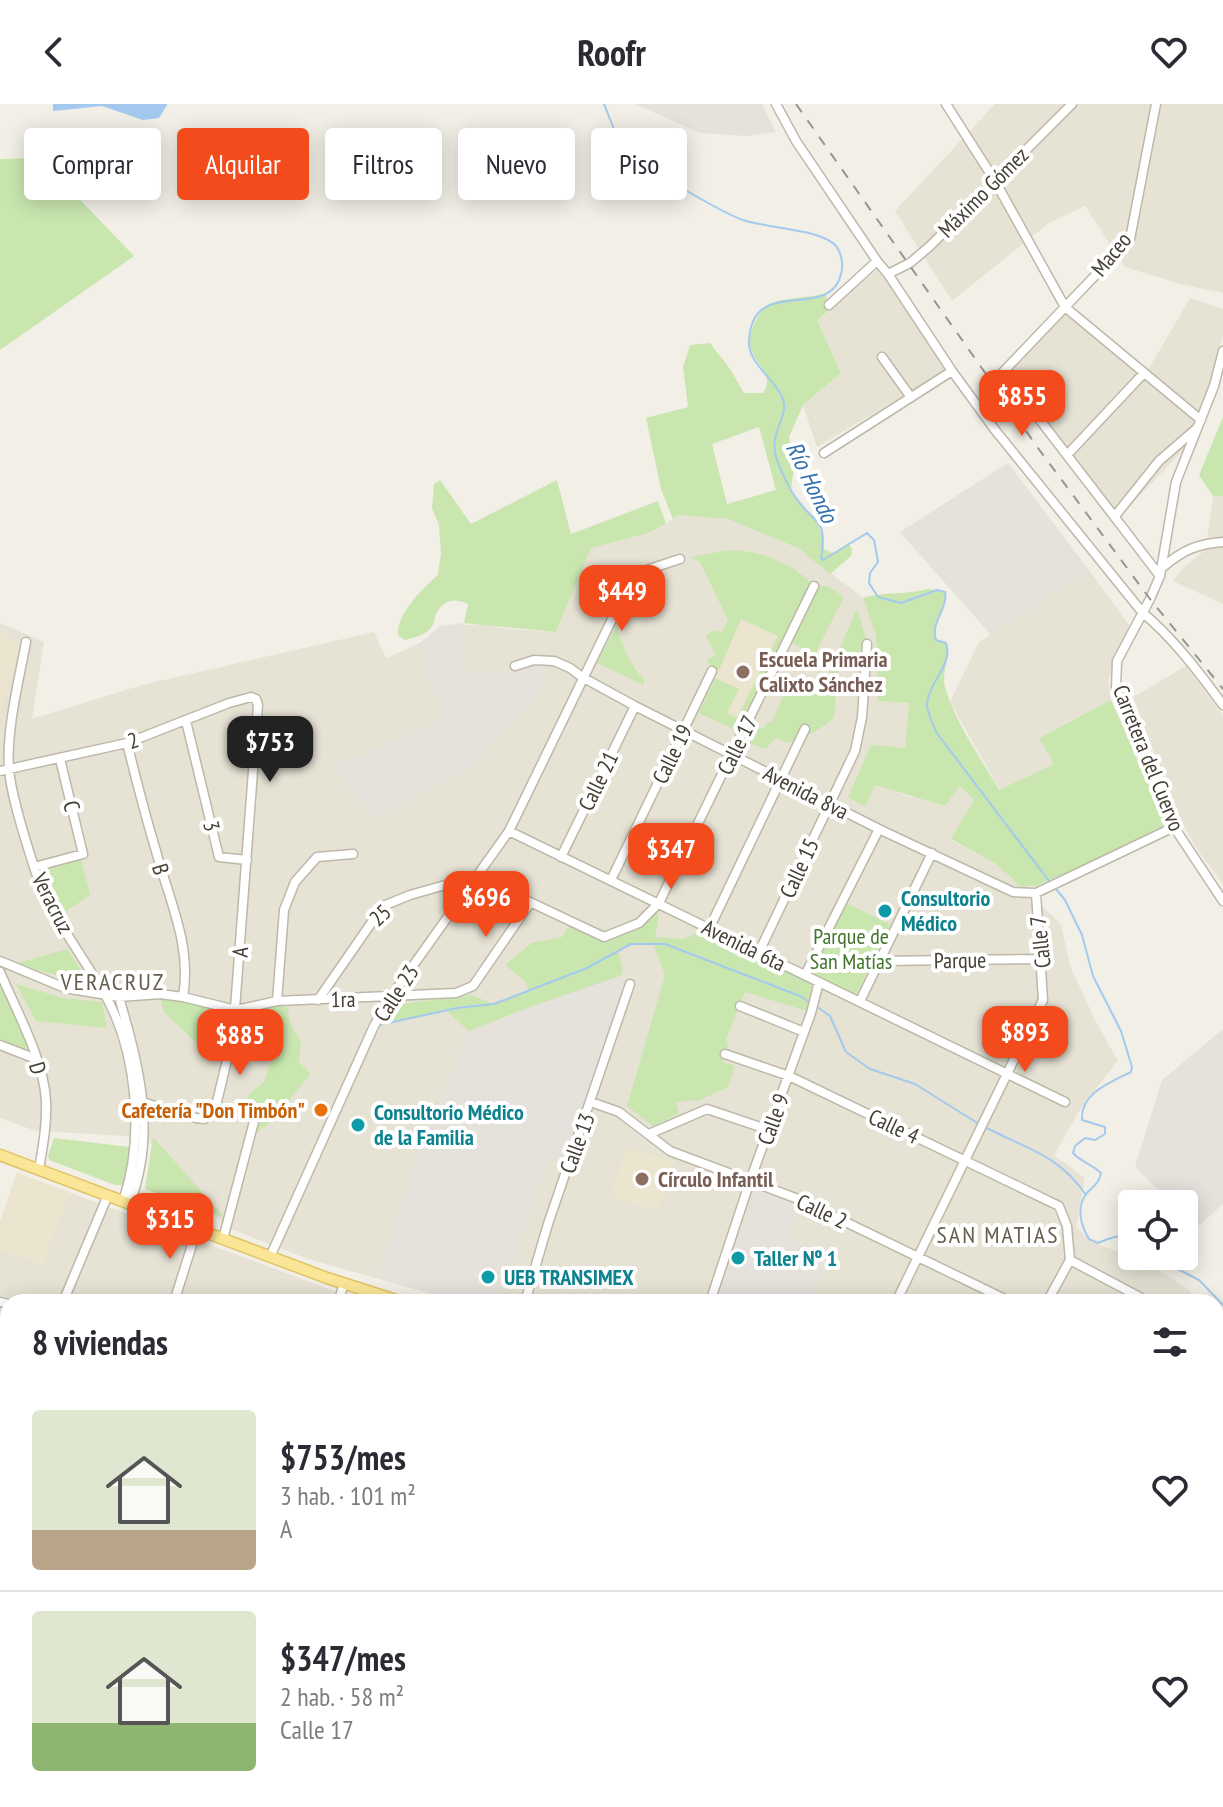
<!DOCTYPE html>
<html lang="es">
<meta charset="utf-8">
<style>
body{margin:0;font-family:"PT Sans Narrow",sans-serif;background:#f7f7f7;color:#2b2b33;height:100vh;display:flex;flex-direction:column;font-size:30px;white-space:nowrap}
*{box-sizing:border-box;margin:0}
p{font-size:26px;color:#7c7c81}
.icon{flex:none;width:44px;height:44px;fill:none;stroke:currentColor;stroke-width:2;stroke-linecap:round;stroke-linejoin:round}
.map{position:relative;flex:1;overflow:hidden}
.drawer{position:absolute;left:0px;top:1190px;width:1224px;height:514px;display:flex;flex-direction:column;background:#fff;border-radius:24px 24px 0 0;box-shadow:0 4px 20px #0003}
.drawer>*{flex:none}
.banner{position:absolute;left:24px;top:24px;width:800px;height:72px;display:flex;gap:16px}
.tools{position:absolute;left:1118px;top:1086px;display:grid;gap:16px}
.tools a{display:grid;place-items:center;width:80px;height:80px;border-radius:8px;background:#fff;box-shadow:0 4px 20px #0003;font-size:40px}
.price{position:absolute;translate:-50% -68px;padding:0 18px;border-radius:16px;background:#f34b1c;color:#fff;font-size:26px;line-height:52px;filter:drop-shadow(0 2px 4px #0008)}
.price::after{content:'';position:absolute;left:50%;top:48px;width:24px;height:18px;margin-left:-12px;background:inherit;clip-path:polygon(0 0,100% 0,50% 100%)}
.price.selected{background:#222;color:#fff}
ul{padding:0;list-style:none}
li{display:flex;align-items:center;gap:24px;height:200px;padding:0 32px}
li+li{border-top:2px solid #e1e1e2}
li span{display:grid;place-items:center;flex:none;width:224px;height:160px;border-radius:8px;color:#555}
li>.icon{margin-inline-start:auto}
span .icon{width:96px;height:96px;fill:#fffc;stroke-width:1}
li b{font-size:34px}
h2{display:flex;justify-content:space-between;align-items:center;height:96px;padding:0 32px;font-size:34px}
.pill{padding:0 28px;border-radius:8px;background:#fff;box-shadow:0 4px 20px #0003;font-size:28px;line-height:72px}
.pill.selected{background:#f34b1c;color:#fff}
header{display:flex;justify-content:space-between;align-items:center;height:104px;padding:0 32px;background:#fff;font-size:36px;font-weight:800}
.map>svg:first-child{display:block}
.residential{fill:#e6e2d4}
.industrial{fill:#e5e1db}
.education{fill:#ebe5d0}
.green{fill:#c9e6af;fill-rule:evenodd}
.water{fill:#a3caee}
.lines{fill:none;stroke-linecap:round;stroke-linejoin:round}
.stream{stroke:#a3caee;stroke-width:2}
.minor-casing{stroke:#bdb8a9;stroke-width:11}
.major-casing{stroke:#e0c466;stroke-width:13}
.minor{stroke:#fff;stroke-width:8}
.major{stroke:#fbe596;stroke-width:10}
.rail{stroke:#959595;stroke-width:2;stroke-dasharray:10 10;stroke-linecap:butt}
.education-dot{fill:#8d6e63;stroke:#fff;stroke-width:3}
.culture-dot{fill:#0f9aa8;stroke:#fff;stroke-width:3}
.food-dot{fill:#e8710a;stroke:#fff;stroke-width:3}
.labels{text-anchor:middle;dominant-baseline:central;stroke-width:8;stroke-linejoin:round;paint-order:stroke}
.street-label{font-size:22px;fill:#454035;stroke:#fff}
.education-label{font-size:22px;font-weight:bold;fill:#785e54;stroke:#fff;text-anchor:start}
.culture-label{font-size:22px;font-weight:bold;fill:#0d838f;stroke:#fff;text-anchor:start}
.park-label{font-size:22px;fill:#41752a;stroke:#fff}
.food-label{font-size:22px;font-weight:bold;fill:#c56008;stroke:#fff;text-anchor:end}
.water-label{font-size:24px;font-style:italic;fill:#3271ad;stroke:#fff}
.neighbourhood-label{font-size:24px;letter-spacing:2px;fill:#675f4d;stroke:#fff}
</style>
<header><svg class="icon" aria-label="back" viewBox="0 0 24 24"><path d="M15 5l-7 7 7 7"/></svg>Roofr<svg class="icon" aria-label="heart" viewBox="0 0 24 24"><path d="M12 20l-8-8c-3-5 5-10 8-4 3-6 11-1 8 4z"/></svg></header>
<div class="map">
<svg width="1223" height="1703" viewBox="0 0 1223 1703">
<rect width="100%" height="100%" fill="#f2efe6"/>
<path class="residential" d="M995,0H1223V189L1184,181L1125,163L1085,102L1049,119L952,197L895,107Z
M878,165L949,265L817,343L803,301L841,269L817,215Z
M1190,194L1223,205V231L1209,284L1185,344L1115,418L1000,266L1068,200L1148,266Z
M1213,392H1223V500L1173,477L1180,467L1206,445Z
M678,411L728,415L800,445L863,494L876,532L878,597L909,599L905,644L874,680L911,693L960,681L974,696L951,736L996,760L1061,820L1070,862L1095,916L1118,957L1082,1002L1054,1051L1085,1074L1076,1123L1092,1138L1146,1158L1189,1186L1196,1198H475L429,1189L308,1155L226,1123L145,1033L36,1027L0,1014V519L44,538L32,615L142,581L374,528L386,554L420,539L441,522L493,520L499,524L556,528L591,444L660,424Z
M1089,466L1129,521L1108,577L1111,596L1040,633L1054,660L1000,686L950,598L979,538Z
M1186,562L1223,612V780L1196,744L1175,705L1133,593Z
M17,1069L345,1191L343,1198H8V1696H122L113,1703H0V1118Z
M1216,1228L1223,1230V1381L1216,1377Z
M1216,1404L1223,1407V1703H244L225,1696H1216Z"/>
<path class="industrial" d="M635,0H762L776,28L746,32L700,29Z
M1008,359L1089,466L991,531L900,428Z
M464,519L460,536L463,569H510L540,561L545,581L474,661L376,713L330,663L445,615L422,558L420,539L441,522Z
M620,872L624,886L568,1059L547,1054L501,1198H475L429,1189L378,1173L408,1077L469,927L530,903Z
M1223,925V1100L1197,1123L1184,1111V1100H1173L1135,1063L1162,976Z
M757,1083L801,1100L790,1132L830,1154L807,1198H716Z
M3,1437L8,1438V1525L0,1524V1462Z"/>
<path class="education" d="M741,514L785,536L737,627L699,609Z
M0,528L20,543L0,608Z
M627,1043L674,1058L657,1107L611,1092Z
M17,1069L70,1088L43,1160L0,1146V1118Z"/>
<path class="green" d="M40,54L134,152L0,246V55Z
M825,190L830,205L817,216L841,269L803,301L789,333L794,364L791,385C804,406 824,417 824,445L834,450L848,439L852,445L851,452L830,470L800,445L728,415L678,411L673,415L661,385L646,314L688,303L683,263L690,241L710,239L730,265L744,289H763C780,263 737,258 754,220C757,214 762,204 769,200C781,194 811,193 825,190ZM759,323L776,386L727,400L712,340Z
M1223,313V392H1213L1199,371Z
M440,376L471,420L557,376L571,430L658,397L666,420L648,429L591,444L556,528L464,519L468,500C454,494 444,495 436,510C434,514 435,519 432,522C427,531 414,534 404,536L398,531C396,510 424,483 438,471L441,449L439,421L432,404L434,380Z
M730,446C762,447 791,458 814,482H828L844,493L815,550L783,535L737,627L699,609L715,574L739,585L727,609L737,614L778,532L741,515L719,566L712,567L707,556L716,551L705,531L717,526L722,528L728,516L700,458L690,453Z
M928,485L945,488L946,494L936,520L934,529L936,536L946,539C951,553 941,569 945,583C955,619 981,654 999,686L1054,660L1039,634L1111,596L1165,716L1164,725L1036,782L1021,783L996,760L951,735L974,696L960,682L945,702L875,681L865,703L848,693L871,641L905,644L909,599L878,597L876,532L863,494C884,487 906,491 928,485Z
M857,504L866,535L857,553H844L839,558L834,614C820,626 804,634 786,639L776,633L766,645L749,639L757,622L763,625L767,618L771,619L793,571L823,584Z
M616,522C623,540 629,562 644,575V581L597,559Z
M81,755L90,791L61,811L39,766Z
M846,799L890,820L856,891L812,869Z
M656,808L659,814L655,833L683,835L705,826L815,878L807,907L745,888L726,936L728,942L722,958L735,962L728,983L700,996L676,998L679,1010L653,1022L627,1002L665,871L653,840H631L618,847L623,868L620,872L530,903L469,927L447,907L382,921L394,901L471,891L494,900L528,886L526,878L505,861L532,839L562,833L569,822L603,837L642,821Z
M67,845L90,880L14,860Z
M0,876L28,941L25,945L0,937Z
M16,880L63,894L102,898L107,924L36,917Z
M160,893L206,901L231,912L224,950L222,948L209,951L164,908Z
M281,900L288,905L289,917L301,938L299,958L311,970L288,997L280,999L270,1019L256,1029L251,1027L246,1002L247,995L249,990L264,978L274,948C260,943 245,933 238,920L262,904Z
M153,1033L225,1114L145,1085Z
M54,1034L130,1043L124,1081H115L49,1056L48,1052Z"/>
<path class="water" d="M53,0H167V1L159,14L143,16L102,2L53,7Z"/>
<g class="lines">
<path class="stream" d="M604,0C610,14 615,32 624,44C633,58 725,110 743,116C765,124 822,125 836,142C847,157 843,181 826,190C798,204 750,183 749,239C749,260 776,276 783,295C789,314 769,327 776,353C781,367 789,385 798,397C818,423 827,415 821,454L823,456L867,429L874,436L878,458L870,469L869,479L878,493L901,499L937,486L945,488C948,506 930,518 936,536L946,539C954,561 927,579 927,602C928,610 933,620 936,628L1049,777
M1056,785L1065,796L1082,831L1093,872L1121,927L1132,963L1131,968C1111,978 1080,989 1082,1016L1105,1023V1030L1095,1036L1085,1034L1075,1042L1073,1049C1081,1058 1092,1060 1101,1069C1099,1080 1093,1082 1086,1090C1076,1104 1081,1122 1089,1135L1098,1139C1110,1134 1120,1129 1132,1135
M816,902L830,912L846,948L870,965L915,980L979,1020
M379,921L457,904L494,900L587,864L631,840H665L800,892L810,899
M985,1023C1026,1045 1058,1050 1086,1091
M1157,1152L1164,1158L1199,1176L1223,1201"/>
<g class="minor-casing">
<path id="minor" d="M776,0L796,37L877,157L888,170L952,267L995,326L1142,508C1174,535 1198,567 1223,601
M946,0L995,77L1065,203L1201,316
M1156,0L1130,135L1003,268L1160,472
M888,170L910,159L930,142L1072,0
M829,201L877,157
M1223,247L1214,282L1176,378L1160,472L1150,495L1117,557L1116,585L1174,723L1223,797
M882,253L910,292
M824,349L952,267
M1067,351L1143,270
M1115,412L1159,357L1196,325
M1163,463C1183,446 1197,440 1223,438
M26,538C19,576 6,627 9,665C11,692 25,734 33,760C47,806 80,848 104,889C137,946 145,1034 123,1097
M515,562L534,556L554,557L570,564L582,573L635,602L883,727L1013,788L1036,789
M186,617L219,753L247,756
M127,639C136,675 145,711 156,747C169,796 192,841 183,893
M0,667L127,639L229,599L251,593L256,595L258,601L233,931L215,1006L204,1015L196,1014L135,996
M509,727L1065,998
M561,753L635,602
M34,763L83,750L60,655
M611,776L712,567
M1036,789L1174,723
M709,825L805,625
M759,848L855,647L862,613L867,540
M0,857L65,884L119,893L160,890L183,893L236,906L277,897L456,889L473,882L530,799
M879,857L1042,855
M0,868C16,906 44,956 46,997C47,1020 43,1042 39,1065
M805,871L879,725
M119,893C139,963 157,1028 130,1099
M318,896L383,802L410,791L470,774L477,773L604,833L639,819L659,799L814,482
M277,897L284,806L295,778L317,753L353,750
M860,897L932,749
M740,902L804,928
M0,941L36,955
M725,950L789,972L1059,1102L1067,1122L1070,1156
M591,998L619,1008L670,1047L798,1095L1011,1198
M649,1030L707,1005L769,1026
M223,1135L256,1010
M270,1153L374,922L390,894L509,727L634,470L680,455
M1070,1156L1149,1198
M0,1198L8,1200
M63,1198L108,1091
M174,1198L197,1125
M338,1198L344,1180
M525,1198L548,1120L630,880
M710,1198L750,1077L811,909L819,878
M896,1198L1043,896L1036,789
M1047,1198L1070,1156
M0,1240L8,1243
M1216,1255L1223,1263
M0,1359L8,1337
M0,1432L8,1433
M1216,1485L1223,1489
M0,1527L8,1528
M1216,1559L1223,1563
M1216,1644L1223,1647
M331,1696L365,1703
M602,1696L639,1703
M1160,1696L1175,1703
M70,1703L77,1696
M289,1703L292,1696
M399,1703L400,1696
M453,1703L455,1696
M507,1703L509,1696
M561,1703L562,1696
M786,1703L788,1696
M921,1703L922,1696
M984,1703V1696
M1038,1703L1041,1696"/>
</g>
<g class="major-casing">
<path id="major" d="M0,1051L327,1174L402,1198
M1216,1391L1223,1395"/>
</g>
<use href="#minor" class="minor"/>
<use href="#major" class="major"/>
<path class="rail" d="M796,0L1038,344L1150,495L1223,585"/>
</g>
<g class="education-dot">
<circle cx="743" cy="568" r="8"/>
<circle cx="642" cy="1075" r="8"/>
</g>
<g class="culture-dot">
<circle cx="885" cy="807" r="8"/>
<circle cx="358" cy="1021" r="8"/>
<circle cx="738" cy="1154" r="8"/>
<circle cx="488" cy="1173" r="8"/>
</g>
<circle class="food-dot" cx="321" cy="1006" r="8"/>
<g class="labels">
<g class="street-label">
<text transform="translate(983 88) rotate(-45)">Máximo Gómez</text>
<text transform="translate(1111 150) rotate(-51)">Maceo</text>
<text transform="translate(133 636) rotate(-18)">2</text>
<text transform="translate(737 641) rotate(-64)">Calle 17</text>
<text transform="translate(672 650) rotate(-64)">Calle 19</text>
<text transform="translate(1149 654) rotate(68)">Carretera del Cuervo</text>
<text transform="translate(598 677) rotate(-64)">Calle 21</text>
<text transform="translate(806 688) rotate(27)">Avenida 8va</text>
<text transform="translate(72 702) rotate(76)">C</text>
<text transform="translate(212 722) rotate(77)">3</text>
<text transform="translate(799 764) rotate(-65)">Calle 15</text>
<text transform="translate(161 765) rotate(73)">B</text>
<text transform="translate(53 799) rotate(63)">Veracruz</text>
<text transform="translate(380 811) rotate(-43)">25</text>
<text transform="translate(1040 838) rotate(-96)">Calle 7</text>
<text transform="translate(744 841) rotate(26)">Avenida 6ta</text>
<text transform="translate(240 848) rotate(-86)">A</text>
<text transform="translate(960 856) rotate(-1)">Parque</text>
<text transform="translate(396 889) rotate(-57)">Calle 23</text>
<text transform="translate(343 895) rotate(-1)">1ra</text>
<text transform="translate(38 964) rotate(74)">D</text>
<text transform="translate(773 1015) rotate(-70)">Calle 9</text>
<text transform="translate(894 1022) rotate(25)">Calle 4</text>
<text transform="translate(577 1039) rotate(-70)">Calle 13</text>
<text transform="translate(822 1107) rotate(25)">Calle 2</text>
</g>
<g class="education-label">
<text x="759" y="555">Escuela Primaria<tspan x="759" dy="25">Calixto Sánchez</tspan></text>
<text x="658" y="1075">Círculo Infantil</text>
</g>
<g class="culture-label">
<text x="901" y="794">Consultorio<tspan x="901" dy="25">Médico</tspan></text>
<text x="374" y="1008">Consultorio Médico<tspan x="374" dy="25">de la Familia</tspan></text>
<text x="754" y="1154">Taller Nº 1</text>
<text x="504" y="1173">UEB TRANSIMEX</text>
</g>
<g class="park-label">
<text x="851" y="832">Parque de<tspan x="851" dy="25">San Matías</tspan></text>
</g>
<g class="food-label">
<text x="305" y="1006">Cafetería "Don Timbón"</text>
</g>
<g class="water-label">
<text transform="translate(812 378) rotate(64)">Río Hondo</text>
</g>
<g class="neighbourhood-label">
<text x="113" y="877">VERACRUZ</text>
<text x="998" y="1130">SAN MATIAS</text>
</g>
</g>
</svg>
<div class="tools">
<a><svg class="icon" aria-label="locate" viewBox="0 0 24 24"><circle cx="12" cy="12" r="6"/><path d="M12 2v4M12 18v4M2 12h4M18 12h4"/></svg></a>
</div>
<b class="price" style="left:1022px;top:334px">$855</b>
<b class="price" style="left:622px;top:529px">$449</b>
<b class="price selected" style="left:270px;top:680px">$753</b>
<b class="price" style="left:671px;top:787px">$347</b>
<b class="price" style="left:486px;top:835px">$696</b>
<b class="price" style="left:1025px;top:970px">$893</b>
<b class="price" style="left:240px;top:973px">$885</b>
<b class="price" style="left:170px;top:1157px">$315</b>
<div class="banner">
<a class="pill">Comprar</a>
<a class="pill selected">Alquilar</a>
<a class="pill">Filtros</a>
<a class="pill">Nuevo</a>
<a class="pill">Piso</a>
</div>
<section class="drawer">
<h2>8 viviendas<svg class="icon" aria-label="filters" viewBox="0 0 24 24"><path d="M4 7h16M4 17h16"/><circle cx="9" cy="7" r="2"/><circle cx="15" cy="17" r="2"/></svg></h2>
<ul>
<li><span style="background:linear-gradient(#dfe7d0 75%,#b9a48a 0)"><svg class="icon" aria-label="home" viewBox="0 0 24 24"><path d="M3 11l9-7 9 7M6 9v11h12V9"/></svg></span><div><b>$753/mes</b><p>3 hab. · 101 m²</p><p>A</p></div><svg class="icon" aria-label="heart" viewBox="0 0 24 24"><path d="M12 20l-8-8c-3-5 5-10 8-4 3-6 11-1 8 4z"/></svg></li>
<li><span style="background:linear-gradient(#dfe7d0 70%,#8fb573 0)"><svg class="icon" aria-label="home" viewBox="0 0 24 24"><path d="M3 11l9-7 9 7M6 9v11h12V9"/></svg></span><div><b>$347/mes</b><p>2 hab. · 58 m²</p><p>Calle 17</p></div><svg class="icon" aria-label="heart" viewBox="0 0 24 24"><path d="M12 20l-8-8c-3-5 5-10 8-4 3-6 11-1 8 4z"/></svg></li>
</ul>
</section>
</div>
